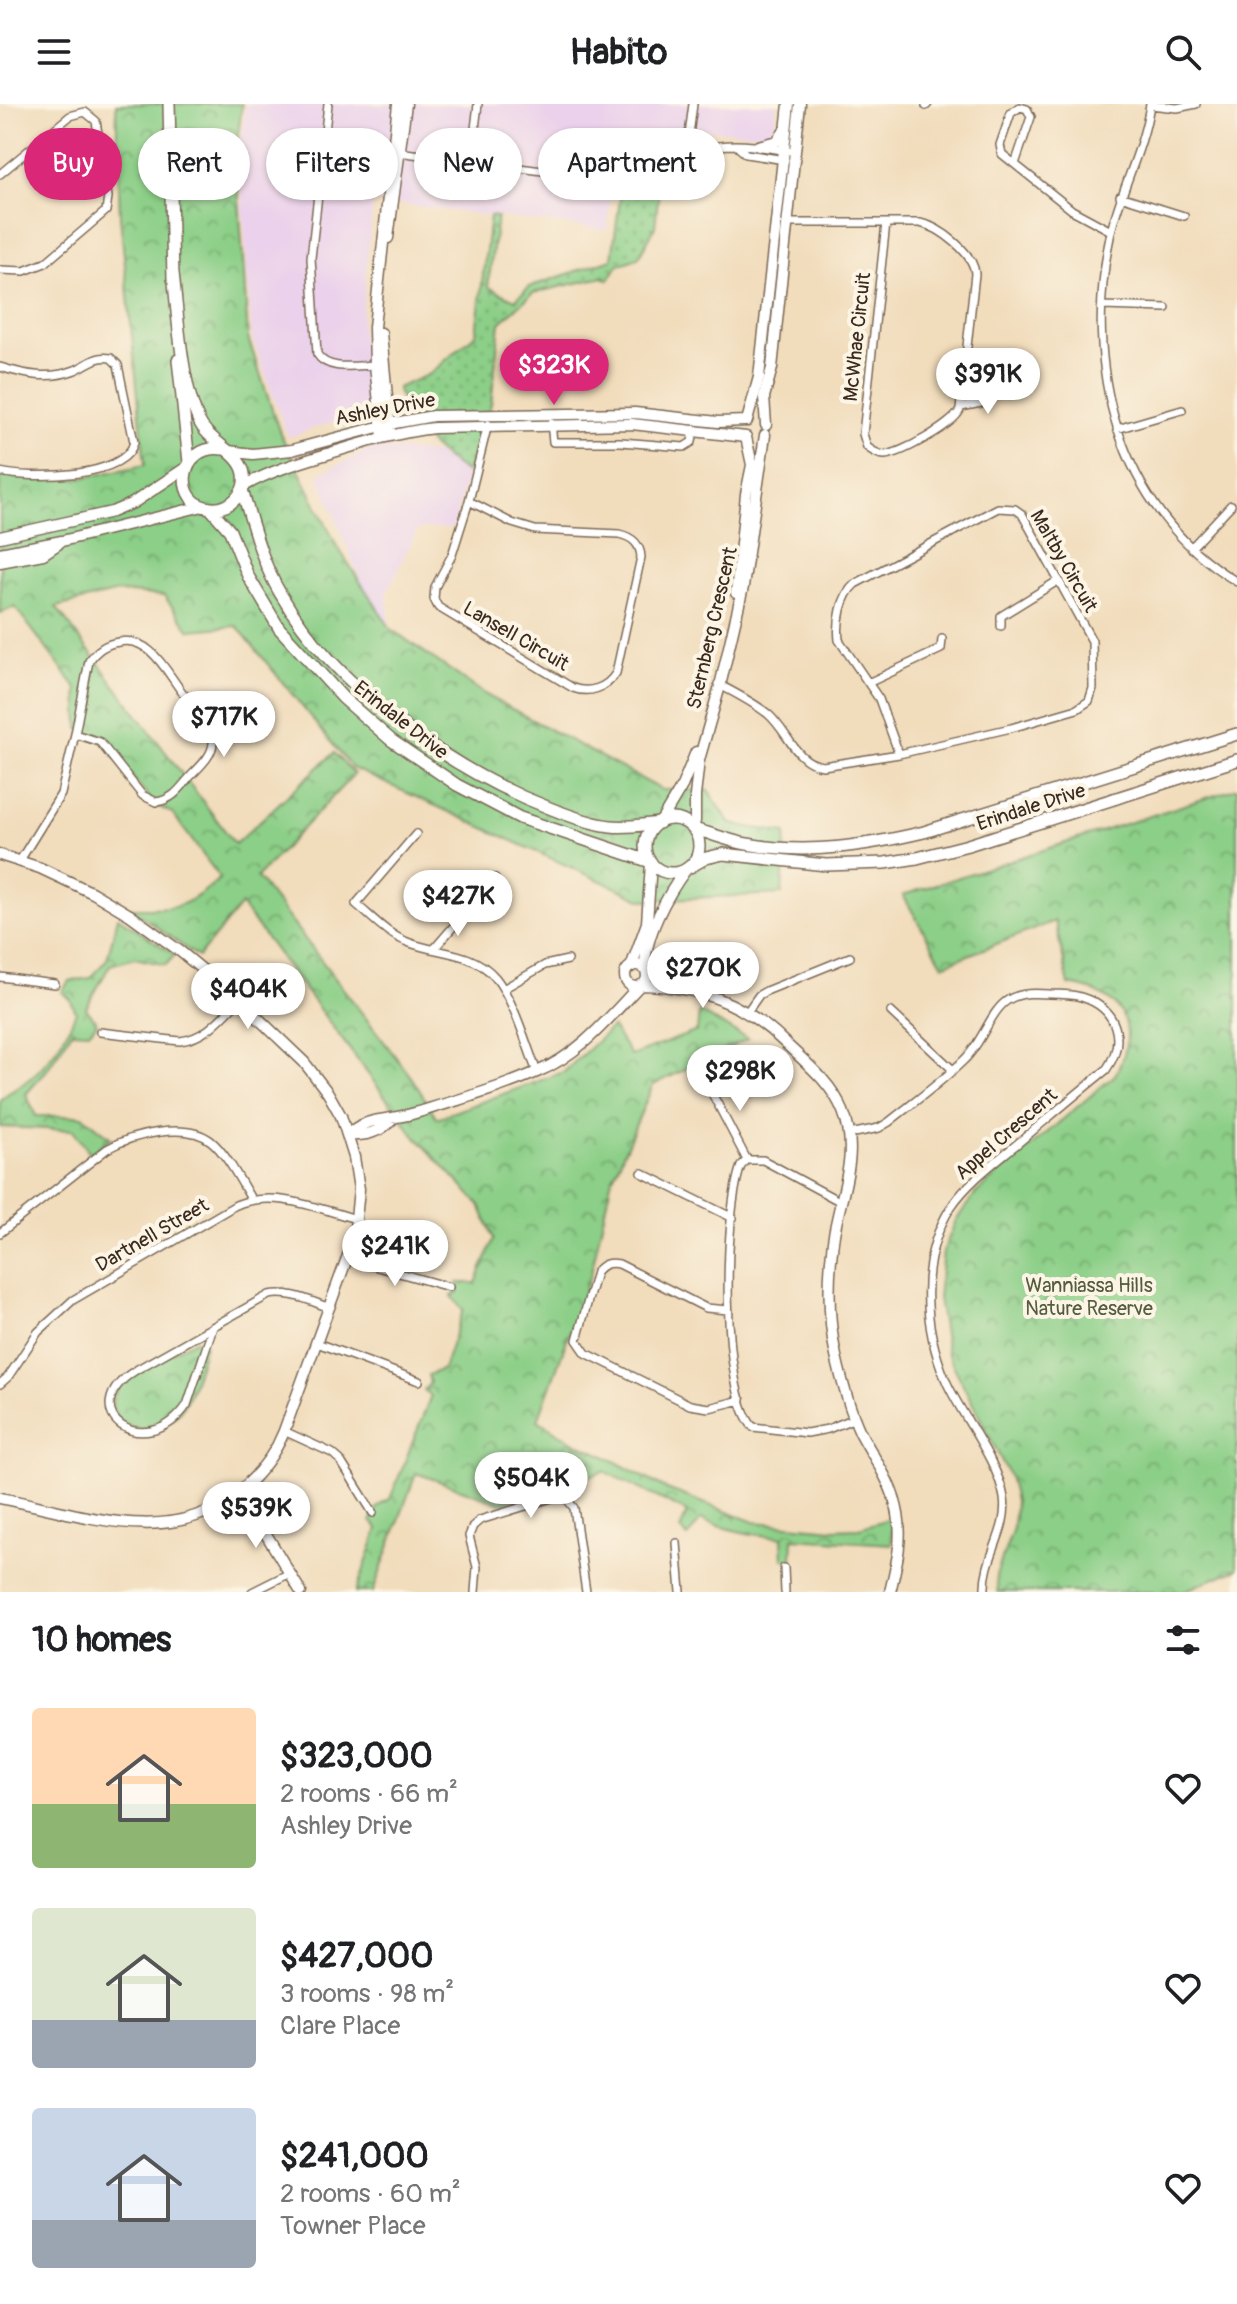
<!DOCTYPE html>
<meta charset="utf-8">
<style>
body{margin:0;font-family:Pangolin,sans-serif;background:#f2f2f2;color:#202124;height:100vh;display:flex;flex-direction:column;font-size:30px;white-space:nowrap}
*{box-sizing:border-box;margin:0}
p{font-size:26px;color:#757577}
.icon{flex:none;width:44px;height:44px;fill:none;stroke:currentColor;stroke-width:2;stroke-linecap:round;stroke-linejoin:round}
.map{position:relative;height:1488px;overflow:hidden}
.side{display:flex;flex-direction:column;background:#fff;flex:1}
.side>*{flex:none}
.banner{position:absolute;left:24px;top:24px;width:800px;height:72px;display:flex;gap:16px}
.price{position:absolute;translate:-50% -68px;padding:0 18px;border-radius:28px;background:#fff;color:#222;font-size:26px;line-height:52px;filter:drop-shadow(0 2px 4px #0008)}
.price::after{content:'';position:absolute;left:50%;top:48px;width:24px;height:18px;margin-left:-12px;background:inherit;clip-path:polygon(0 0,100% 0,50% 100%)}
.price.current{background:#db2777;color:#fff}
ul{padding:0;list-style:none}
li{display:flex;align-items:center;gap:24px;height:200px;padding:0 32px}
li span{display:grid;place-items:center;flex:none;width:224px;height:160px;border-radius:8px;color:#555}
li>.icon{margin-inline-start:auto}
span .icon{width:96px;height:96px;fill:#fffc;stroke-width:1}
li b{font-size:34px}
h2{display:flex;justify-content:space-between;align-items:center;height:96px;padding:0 32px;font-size:34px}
.tag{padding:0 28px;border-radius:36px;background:#fff;box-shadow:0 2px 6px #0004;font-size:28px;line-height:72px}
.tag.current{background:#db2777;color:#fff}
header{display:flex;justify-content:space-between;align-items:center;height:104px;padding:0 32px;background:#fff;font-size:36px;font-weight:800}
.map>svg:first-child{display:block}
.built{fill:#ebd1eb}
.grass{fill:url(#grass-dots);stroke:#647c53;stroke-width:2}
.park{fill:url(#park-crowns);stroke:#647c53;stroke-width:2}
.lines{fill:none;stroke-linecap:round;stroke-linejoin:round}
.street-casing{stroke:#7b6855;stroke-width:10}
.secondary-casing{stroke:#7b6855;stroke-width:13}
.primary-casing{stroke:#7b6855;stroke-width:14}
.street{stroke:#fff;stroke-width:7}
.secondary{stroke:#fff;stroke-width:10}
.primary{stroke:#fff;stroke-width:11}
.labels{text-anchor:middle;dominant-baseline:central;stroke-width:8;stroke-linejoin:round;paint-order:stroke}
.street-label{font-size:20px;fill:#3b2a1e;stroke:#fcf5e5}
.park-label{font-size:20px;fill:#535c3e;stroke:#fcf5e5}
</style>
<header><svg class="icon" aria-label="menu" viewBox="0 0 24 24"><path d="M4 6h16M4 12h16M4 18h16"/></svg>Habito<svg class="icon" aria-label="search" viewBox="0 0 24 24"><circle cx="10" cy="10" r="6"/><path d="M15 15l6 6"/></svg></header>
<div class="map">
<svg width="1237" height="1488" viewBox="0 0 1237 1488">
<defs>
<pattern id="grass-dots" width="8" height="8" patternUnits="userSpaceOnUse" patternTransform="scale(2)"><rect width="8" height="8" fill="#8ccf88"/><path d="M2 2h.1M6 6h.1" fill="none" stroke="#74a86f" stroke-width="1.8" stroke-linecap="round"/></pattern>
<pattern id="park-crowns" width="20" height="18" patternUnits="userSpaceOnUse" patternTransform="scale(2)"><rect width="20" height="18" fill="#8ccf88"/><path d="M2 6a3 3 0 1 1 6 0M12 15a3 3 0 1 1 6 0" fill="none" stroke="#74a86f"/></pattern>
</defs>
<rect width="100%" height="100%" fill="#fcf5e5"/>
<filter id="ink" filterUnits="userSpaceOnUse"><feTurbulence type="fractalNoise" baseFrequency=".0125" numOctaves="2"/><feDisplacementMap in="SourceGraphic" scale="16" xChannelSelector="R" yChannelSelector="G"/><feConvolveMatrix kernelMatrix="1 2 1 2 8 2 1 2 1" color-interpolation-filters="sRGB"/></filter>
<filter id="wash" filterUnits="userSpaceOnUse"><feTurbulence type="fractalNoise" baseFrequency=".006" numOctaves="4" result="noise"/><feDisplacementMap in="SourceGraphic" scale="32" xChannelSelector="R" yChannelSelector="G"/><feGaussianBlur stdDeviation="1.8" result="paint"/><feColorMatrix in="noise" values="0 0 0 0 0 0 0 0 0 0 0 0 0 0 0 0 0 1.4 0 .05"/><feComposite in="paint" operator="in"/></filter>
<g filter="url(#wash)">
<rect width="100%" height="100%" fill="#f1dcbb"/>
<path class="built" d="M246,0H777L775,17L768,30L696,25L685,45L611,93L607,126L373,97L361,220L369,306L288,333L252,234L239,50Z
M374,344L436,349L467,369L453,424L418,425L387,488L389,520L363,483L318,370Z"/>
<path class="grass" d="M660,76L655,123L638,154L618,161L609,176L603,173L533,189L500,219L491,300L467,369C432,346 411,325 397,284L430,270L476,230L490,112L497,113L488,183L515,196L529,183L612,155L620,94L627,84Z"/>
<path class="park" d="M116,0H242L236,49L248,234L280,329L337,442L391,525L486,591L662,686H708L731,720L786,729L782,790L643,796L352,664L237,522L190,526L164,492L118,488L56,503L235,740L334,649L354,670L257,773L412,974L437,1014L564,968L612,923L631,952L697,927L699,908L748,935L653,981L611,1078L591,1169L538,1316L574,1338L605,1352L664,1384L754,1418L834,1425L859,1424L891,1414L892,1440L793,1434L792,1456L783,1455L782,1433C753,1431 728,1427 701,1415L688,1433L680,1426L687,1408L604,1367L584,1374L574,1383L501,1399L416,1369L373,1488H356L378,1425L371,1417C374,1405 379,1401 390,1395L431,1292L424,1286L430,1279L428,1271L443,1265L463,1206L452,1192L458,1188V1179H476L494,1135L480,1101L414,1031L241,801L198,853L130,804C176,804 185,806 220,774L172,709L155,701L100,634L79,625L77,585L15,503L0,509V368L77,375L145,361L120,112Z
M1237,684V1465L1181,1488H998L996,1471L1013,1424L1015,1397L1009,1371L947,1249L938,1194L943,1148L956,1116L976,1089L1115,971C1142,922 1122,889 1069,881L1055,817L943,861L903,791Z
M118,813L175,851L166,861L135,854L110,861L86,904L97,919L89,928L72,927L47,966L26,990L36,1012H83L111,1034L90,1049L73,1026L0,1023V996C7,989 14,986 21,981C45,966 66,933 76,908L70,895L62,888L69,877L91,874L107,855Z
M195,1236H200L205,1241C199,1260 194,1282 185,1299C160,1345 93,1321 118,1285C133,1265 173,1249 195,1236Z"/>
</g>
<g filter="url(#ink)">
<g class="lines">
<g class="street-casing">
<path id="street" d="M328,0L311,154L317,250C328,268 357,261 376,261
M693,0L689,31L693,50
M1150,0C1144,44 1121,85 1111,128C1082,260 1116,405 1237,478
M1150,1L1177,4L1196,0
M926,2L928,0
M738,43L746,50L785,56
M398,48L618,77C651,76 675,54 706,45C731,37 763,43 788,47
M471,58L478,0
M1015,60L1031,13L1027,5L1020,3L1011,9L1000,41L1002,50L1072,106L1111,127
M0,70L70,12L85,8L96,17L108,93L106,107L45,159L24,167L0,166
M1120,92L1184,112
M786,119H920C940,123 974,149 975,170L960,306C954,320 900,351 884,351C877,350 872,347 867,343L863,330L886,119
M1102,202L1166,204
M0,263C26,271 49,276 75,266C89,260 96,251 111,254L118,261L134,338C126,375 30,375 0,368
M961,303L981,299L1003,287
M551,319L553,338H621L684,343L692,338L694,326
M1117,325L1182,306
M469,397L452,451L435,483L434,495L438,503L573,584C589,590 607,584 616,569L641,453C640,439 632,433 619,430L535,426L512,419L469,397L488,320
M1191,444L1231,401
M1001,522V512L1059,476
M868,579L941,545L942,535
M718,580C735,589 753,598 768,610C788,627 795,659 823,662L899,650L879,595L839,536C837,518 841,492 855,480L998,404L1015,405L1022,410L1092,537L1093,584L1089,597L1077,605L1011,624L899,650
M416,730L356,800C373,814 389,832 410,839C440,850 472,847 495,873C514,896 526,940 537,968
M19,758L61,690L75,630L100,638L142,691L156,698C172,696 179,686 189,674C198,664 212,653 213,639C215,622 192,601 182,588C166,567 150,532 119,538C105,540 97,546 89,557L75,630
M434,845L495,774
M0,873L55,880
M503,885L545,861L568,856
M747,908L759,891L766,887L850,853
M891,908L953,966
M100,928L180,937C206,934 221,914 239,896
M705,976L747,1056
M850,1030L879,1024L889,1018C914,998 942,978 965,955C982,939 991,906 1008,896C1021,888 1036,889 1050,890C1060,890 1071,890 1081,893C1117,904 1127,936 1106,966C1076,990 1047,1015 1017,1040C994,1059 968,1078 951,1103C918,1155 923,1225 947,1279C962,1312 999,1359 1004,1394C1009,1427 983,1454 985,1488
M642,1069L733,1114
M841,1098L763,1056H747L741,1062C724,1107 720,1286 753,1323L807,1329L828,1325L855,1314
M0,1129L107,1045C131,1031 186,1017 211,1037C226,1049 241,1078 251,1095
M349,1155L449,1183
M728,1206L706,1204L619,1160C608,1158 602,1160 596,1168L577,1236L586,1249L690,1301L709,1304L741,1296
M213,1223L187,1301C146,1361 70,1307 136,1266L269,1191C291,1187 310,1197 330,1204
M317,1239L419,1277
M0,1280L8,1273L38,1228L73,1196L236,1101C275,1085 318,1105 357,1115
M284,1327L332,1349L340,1356L373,1409
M677,1439L681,1488
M784,1464L785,1488
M252,1488L290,1469
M475,1488L477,1463L469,1432L473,1422L480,1416L558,1392L566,1394L574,1404L586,1488"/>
</g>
<g class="secondary-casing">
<path id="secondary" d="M758,42L777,37L785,26
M388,134L406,0
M381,229L390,325
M747,317L759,273L789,0
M766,321L764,293L772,264L800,0
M382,327L375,261L374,223L398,0
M228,347L253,350L292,346L389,320L433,312L635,309L718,318L746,317
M244,382C274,365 305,357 337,347C370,337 400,328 434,324L632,320L746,333
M0,433L112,408L133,399L187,363
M0,449L62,437L203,402
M0,458L43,450L58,440
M736,489L746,390L752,361L746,333
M660,719L682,682L696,648
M693,725L695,717V692L699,656L720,582L743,483L765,331
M0,751L40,764L93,789L130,811L181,848L239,896L304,958L328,989L341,1012L354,1053L359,1085L354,1135L284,1327C274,1353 257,1373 236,1390C167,1446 77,1408 0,1394
M625 872a11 11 0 1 1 22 0a11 11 0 1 1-22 0Z
M631,863L647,819L651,759
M645,866C644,832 667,791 687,764
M641,881C698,882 743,898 784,938C806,959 831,978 843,1007C861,1052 839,1092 833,1137C828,1175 828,1215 836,1252C842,1278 849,1304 860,1328C874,1355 893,1379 898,1410C903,1437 896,1462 890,1488
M347,1031C367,1012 390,1017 415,1009C455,997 498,985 537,968C580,950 607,916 639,882
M347,1031C365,1032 379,1029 392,1016
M240,1387L301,1488"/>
</g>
<g class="primary-casing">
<path id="primary" d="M169,0L173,175
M173,169C178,212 181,276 198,315C208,339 241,348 244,370C247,389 230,406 211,404C173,401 177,339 223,345
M178,256L189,358
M242,386C253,421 261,457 280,489C335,584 451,667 552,705C570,712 591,720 611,722C627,724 643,721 659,719
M210,404L230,427L248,472L279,524L343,594L391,636L457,681L520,714L651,758
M645 742a27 27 0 1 1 54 0a27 27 0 1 1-54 0Z
M693,725C711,729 728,737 747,740C807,751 865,742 924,728L1237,630
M690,763L706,754L723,750L826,761L885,759L917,754L968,741L1237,656"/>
</g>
<use href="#street" class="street"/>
<use href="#secondary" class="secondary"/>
<use href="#primary" class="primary"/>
</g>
</g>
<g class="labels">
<g class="street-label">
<text transform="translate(857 233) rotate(-84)">McWhae Circuit</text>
<text transform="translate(385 305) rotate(-11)">Ashley Drive</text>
<text transform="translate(1064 457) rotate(60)">Maltby Circuit</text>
<text transform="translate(712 524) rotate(-77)">Sternberg Crescent</text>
<text transform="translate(516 532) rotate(30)">Lansell Circuit</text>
<text transform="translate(401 616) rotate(38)">Erindale Drive</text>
<text transform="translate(1031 703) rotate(-18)">Erindale Drive</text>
<text transform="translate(1006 1030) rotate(-41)">Appel Crescent</text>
<text transform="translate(152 1131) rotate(-30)">Dartnell Street</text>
</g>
<g class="park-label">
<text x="1089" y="1181">Wanniassa Hills<tspan x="1089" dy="23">Nature Reserve</tspan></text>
</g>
</g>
</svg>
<b class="price current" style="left:554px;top:303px">$323K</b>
<b class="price" style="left:988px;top:312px">$391K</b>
<b class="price" style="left:224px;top:655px">$717K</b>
<b class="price" style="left:458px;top:834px">$427K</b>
<b class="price" style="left:703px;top:906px">$270K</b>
<b class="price" style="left:248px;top:927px">$404K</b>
<b class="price" style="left:740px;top:1009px">$298K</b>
<b class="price" style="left:395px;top:1184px">$241K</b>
<b class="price" style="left:531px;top:1416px">$504K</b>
<b class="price" style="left:256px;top:1446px">$539K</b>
<div class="banner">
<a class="tag current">Buy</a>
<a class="tag">Rent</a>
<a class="tag">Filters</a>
<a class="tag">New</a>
<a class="tag">Apartment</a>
</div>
</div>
<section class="side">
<h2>10 homes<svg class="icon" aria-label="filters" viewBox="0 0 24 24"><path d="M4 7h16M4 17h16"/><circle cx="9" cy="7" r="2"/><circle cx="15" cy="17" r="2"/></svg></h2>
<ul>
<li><span style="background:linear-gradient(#ffd9b3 60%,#8fb573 0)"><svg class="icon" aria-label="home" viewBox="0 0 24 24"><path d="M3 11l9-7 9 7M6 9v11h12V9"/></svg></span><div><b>$323,000</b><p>2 rooms · 66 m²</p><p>Ashley Drive</p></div><svg class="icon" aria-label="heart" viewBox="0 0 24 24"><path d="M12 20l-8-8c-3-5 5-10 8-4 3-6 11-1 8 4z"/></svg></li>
<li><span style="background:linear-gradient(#dfe7d0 70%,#9aa5b1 0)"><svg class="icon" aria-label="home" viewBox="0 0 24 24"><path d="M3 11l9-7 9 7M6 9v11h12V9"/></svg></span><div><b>$427,000</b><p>3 rooms · 98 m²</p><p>Clare Place</p></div><svg class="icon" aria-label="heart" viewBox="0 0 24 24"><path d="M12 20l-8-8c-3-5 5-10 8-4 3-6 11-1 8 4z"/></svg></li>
<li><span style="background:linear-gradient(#c9d6e8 70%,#9aa5b1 0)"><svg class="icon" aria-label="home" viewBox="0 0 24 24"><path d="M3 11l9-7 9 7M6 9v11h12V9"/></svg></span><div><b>$241,000</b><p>2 rooms · 60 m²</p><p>Towner Place</p></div><svg class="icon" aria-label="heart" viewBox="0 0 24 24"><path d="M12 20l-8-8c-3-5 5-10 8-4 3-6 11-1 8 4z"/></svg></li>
</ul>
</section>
